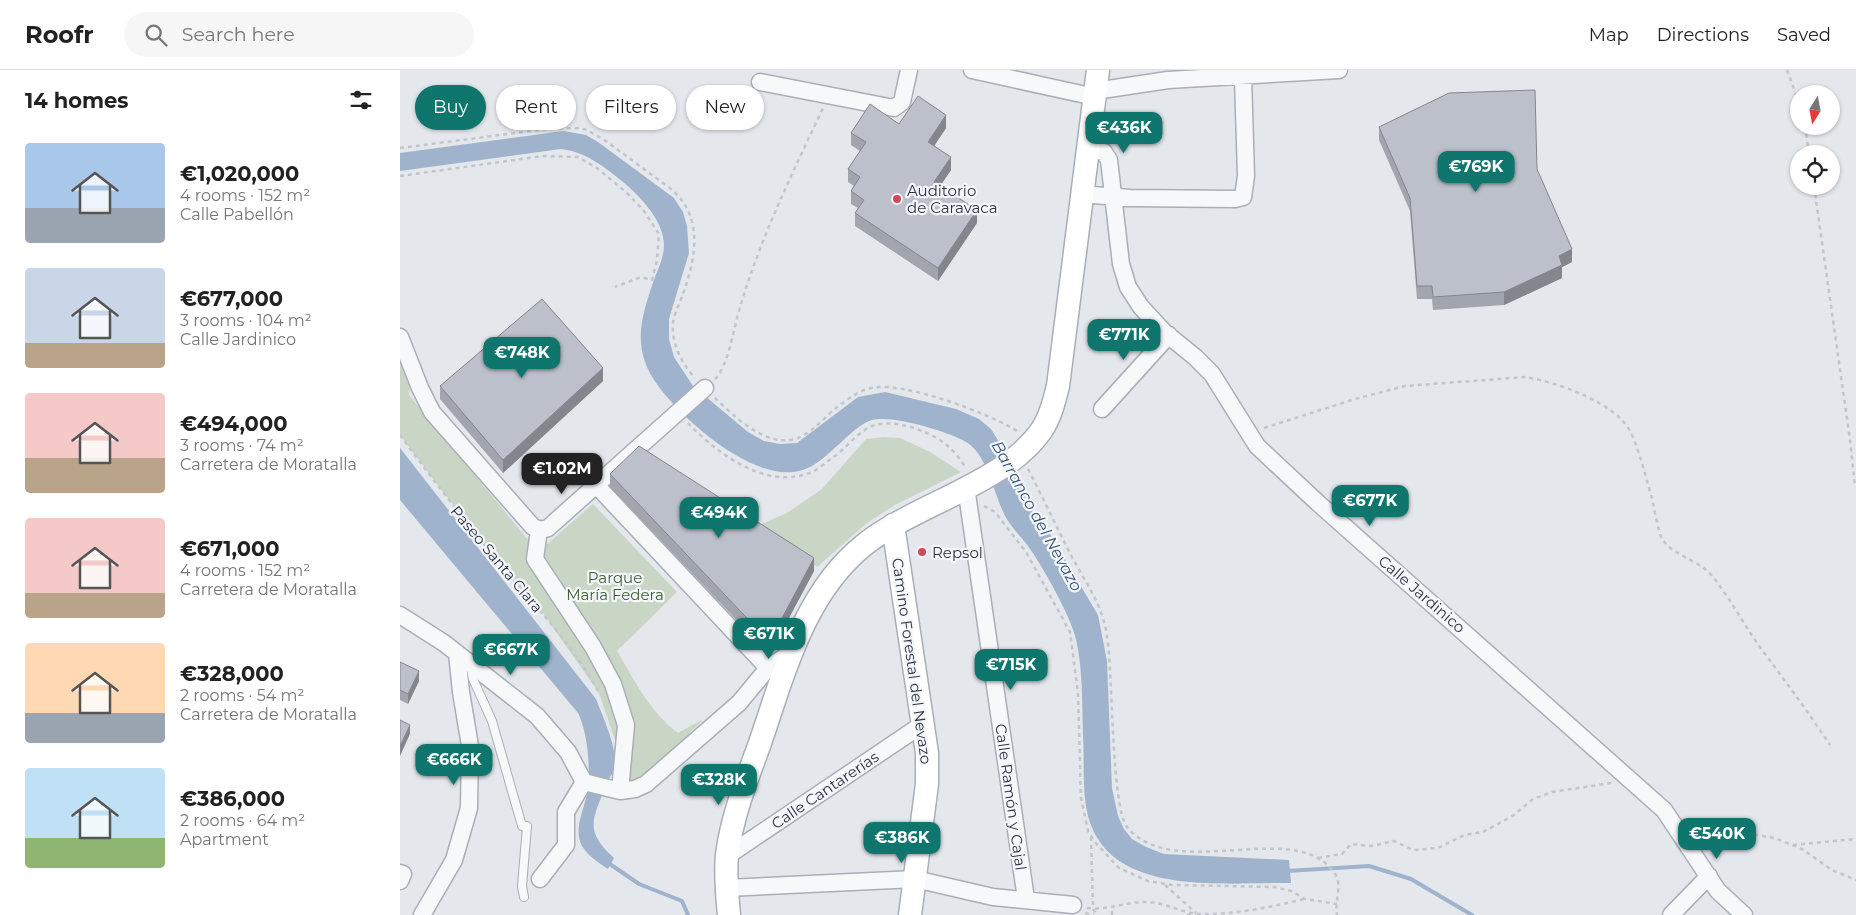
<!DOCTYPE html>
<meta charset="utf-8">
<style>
body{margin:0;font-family:Montserrat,sans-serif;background:#f6f6f6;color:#222;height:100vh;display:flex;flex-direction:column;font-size:19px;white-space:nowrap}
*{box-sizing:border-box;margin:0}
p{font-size:16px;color:#767676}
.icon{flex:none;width:28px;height:28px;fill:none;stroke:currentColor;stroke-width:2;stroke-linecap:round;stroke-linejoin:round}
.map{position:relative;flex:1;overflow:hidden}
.panel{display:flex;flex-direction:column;background:#fff;width:400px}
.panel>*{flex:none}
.guide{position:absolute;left:15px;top:15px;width:475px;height:45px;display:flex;gap:10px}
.needle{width:32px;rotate:191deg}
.controls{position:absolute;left:1390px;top:15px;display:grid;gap:10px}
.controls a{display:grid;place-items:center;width:50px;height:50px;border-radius:50%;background:#fff;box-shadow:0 1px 4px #0004;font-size:25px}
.price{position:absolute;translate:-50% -42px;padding:0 11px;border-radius:10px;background:#0f766e;color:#fff;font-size:16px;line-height:32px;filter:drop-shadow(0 1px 2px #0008)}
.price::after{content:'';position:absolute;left:50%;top:30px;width:15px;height:11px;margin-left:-8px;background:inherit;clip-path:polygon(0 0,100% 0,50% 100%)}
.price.on{background:#222;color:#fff}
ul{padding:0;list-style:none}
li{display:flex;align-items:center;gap:15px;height:125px;padding:0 25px}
li span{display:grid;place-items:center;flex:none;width:140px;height:100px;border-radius:5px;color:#555}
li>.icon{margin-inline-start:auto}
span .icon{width:60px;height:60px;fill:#fffc;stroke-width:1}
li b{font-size:21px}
h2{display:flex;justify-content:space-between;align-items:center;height:60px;padding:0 25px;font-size:21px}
.tag{padding:0 18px;border-radius:22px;background:#fff;box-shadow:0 1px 4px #0004;font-size:18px;line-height:45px}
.tag.on{background:#0f766e;color:#fff}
header{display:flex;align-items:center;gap:30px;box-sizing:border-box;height:70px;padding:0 25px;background:#fff;border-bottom:1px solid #e0e0e0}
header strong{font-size:24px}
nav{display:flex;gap:28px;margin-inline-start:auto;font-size:18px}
.search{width:350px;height:45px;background:#f6f6f6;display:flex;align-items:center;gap:12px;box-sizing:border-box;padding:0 18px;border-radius:28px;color:#767676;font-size:19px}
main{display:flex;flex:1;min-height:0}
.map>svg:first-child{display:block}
.green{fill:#c9d6c5}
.water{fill:#9fb4cc}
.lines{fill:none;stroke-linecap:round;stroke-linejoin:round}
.stream{stroke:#9fb4cc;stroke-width:4}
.lane-casing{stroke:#a9aeb7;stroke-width:10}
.street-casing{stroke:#a9aeb7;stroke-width:19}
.secondary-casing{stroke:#a9aeb7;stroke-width:25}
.path{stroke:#c2c5cb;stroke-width:2.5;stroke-dasharray:4 4;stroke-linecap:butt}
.lane{stroke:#f7f8fa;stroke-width:8}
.street{stroke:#f7f8fa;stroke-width:16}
.secondary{stroke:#fff;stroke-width:22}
.wall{fill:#a1a5ae}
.shaded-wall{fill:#83868d}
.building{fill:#bbc0ca;stroke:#83868d}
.poi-dot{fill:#d1495b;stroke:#f4f6f9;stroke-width:2}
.labels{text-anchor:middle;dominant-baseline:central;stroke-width:4.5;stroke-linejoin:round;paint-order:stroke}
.poi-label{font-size:15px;fill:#2b3445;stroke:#f4f6f9;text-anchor:start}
.street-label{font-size:15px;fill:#2b3445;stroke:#f4f6f9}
.park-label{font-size:15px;fill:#3f6138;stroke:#f4f6f9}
.water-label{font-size:16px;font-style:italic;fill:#34527a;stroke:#f4f6f9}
</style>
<header>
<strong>Roofr</strong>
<div class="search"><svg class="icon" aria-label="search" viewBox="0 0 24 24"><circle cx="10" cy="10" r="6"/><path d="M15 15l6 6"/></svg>Search here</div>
<nav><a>Map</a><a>Directions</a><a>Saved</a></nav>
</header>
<main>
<section class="panel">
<h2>14 homes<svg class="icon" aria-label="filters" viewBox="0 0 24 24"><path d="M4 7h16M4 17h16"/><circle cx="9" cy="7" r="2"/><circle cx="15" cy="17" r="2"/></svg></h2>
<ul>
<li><span style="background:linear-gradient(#a9c7e8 65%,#9aa5b1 0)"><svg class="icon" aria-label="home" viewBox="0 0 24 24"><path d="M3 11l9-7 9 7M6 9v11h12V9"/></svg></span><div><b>€1,020,000</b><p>4 rooms · 152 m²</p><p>Calle Pabellón</p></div></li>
<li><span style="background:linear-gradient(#c9d6e8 75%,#b9a48a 0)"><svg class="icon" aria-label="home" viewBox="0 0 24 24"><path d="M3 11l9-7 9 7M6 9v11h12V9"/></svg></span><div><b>€677,000</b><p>3 rooms · 104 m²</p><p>Calle Jardinico</p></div></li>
<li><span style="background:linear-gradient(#f6c9c9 65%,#b9a48a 0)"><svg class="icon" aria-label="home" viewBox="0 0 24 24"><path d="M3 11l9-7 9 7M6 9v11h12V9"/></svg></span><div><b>€494,000</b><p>3 rooms · 74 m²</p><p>Carretera de Moratalla</p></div></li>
<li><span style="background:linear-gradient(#f6c9c9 75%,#b9a48a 0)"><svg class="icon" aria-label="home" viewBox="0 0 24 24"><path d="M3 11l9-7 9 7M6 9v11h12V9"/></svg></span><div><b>€671,000</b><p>4 rooms · 152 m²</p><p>Carretera de Moratalla</p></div></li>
<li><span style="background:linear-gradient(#ffd9b3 70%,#9aa5b1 0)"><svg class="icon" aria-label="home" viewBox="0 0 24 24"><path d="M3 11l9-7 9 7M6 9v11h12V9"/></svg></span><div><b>€328,000</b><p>2 rooms · 54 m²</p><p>Carretera de Moratalla</p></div></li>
<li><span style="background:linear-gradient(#bfe0f5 70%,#8fb573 0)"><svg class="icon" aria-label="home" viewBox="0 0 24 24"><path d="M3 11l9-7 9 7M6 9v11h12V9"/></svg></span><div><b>€386,000</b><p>2 rooms · 64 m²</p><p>Apartment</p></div></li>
</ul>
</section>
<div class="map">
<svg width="1456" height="845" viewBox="0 0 1456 845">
<rect width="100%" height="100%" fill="#e4e7ec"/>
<path class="green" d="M0,267L12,296L9,325L138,482L193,434L277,522L217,581C235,611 249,641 278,663L303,649C280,672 257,705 224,713L217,676L199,623L142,542L46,426L0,365Z
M484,367L500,368L530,382L561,402L495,435L467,453L417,497L357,456L387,443L422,419L466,369Z"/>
<path class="water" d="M164,61L186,65L198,72L274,128L283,142L287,156L289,183L269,249V269L274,287L293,316L348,362L364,371L380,374L397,373L458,327L485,322L556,339L579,349L591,359L604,380L631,440L650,464L698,545L707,591L712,718L718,746L724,759L732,769L746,777L764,784L889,790L891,813C831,812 725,826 694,762C680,735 685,696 683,666C682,634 683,600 676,569C670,545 643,497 628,476C622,468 614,460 608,451C594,429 589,385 566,372C547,361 493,345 472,350C454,355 430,387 410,397C363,422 285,352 259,317C230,279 241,247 255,207C259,197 264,186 264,175C264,151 240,126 223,112C203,96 186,82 161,79L0,101V83Z
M0,378L196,629C203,647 217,677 215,696C214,702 209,708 207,713C193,749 183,760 214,788L208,799C199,793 188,786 182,776C173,759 184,741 187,723C191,701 188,663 178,643L0,430Z"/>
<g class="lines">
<path class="stream" d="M207,792L239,814L282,831L288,845
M887,801L969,796L1011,809L1072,845"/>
<g class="lane-casing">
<path id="lane" d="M71,598L73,609L92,651L122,756H127L122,816L124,827"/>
</g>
<g class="street-casing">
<path id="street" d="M572,0L695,27
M360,12L494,38L502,32L509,0
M695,21L768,10L939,0
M687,79L704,82L709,90L721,194L728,217L741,237L764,262L795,287L812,304L857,376L918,433L1264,740L1318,821L1344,845
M681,124L730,128L835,129L843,127L846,106L843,7
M0,267L20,318L32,342L133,457L141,460L148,458L305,318
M702,339L769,265
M197,416L368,598
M566,417L626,829
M139,460L135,489L193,577L213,614L226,655L220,721
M0,545L44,573L137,646L168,682L184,712L220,721L235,719L246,714L339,633L368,598L392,582
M327,786L523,654
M0,803L3,804L0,811
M140,809L166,775V742L184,712
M327,818L515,809L593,827L673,835
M22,845L54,790L69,738L70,676L61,622L57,583
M1271,845L1309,806"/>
</g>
<g class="secondary-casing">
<path id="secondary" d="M493,455L527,683V714L510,845
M329,845C327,825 325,804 327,785C332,746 347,709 360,673C384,603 404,523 464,475C514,435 605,413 641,361C650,348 654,332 658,316L698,0"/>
</g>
<path class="path" d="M1387,0L1399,33
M1405,56L1409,84
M0,78L146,59L179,58L187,60L206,71L271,119C304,147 296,187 283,224C280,233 274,243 273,253C271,273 282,294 295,308
M0,106L143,86L178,87L197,98L226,122L244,141L259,164L257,190L252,210L241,207L215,217
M1414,116L1450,370L1455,416
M315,309C327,298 333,263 337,248C357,175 391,106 423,38
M315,328C336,348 372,384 404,365C416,358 426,346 436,338C447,330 459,320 472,318C503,311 591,344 617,361
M288,353C318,384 366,421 412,402C418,399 425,393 431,389C445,380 456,363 472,356C492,348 527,360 544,373C553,379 560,389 566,398
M864,358L955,329L1005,316L1126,307C1158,313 1216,332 1231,363C1240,383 1245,404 1251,425C1254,435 1258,462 1262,469C1274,487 1299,489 1313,507C1329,527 1342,551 1357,573C1382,607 1407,640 1430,675
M0,365C36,414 74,463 113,509C144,546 179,583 200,625
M628,399C643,428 657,458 672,487C686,513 703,536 707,566C713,602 711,736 727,757C774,814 898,746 935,804C943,816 934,832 937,845
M584,436L595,442L626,482L670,562L678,623L681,728L688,761L694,771L719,798L748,811L773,815L875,817L891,821L905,829L937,834
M1291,754L1375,768L1402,779L1432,800L1456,810
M691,767L693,838L696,845
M1393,775L1456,769
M918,788L942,784L951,774L971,776L994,771L1013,780L1038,778L1064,765L1083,762L1114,745L1133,729L1152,722L1211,713
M765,815L796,843
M687,838C707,841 727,831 747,832C765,832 781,843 799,844C834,845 871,837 904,829
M685,843L694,845
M712,845V836
M787,845L796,844"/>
<use href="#lane" class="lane"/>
<use href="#street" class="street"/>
<use href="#secondary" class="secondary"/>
</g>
<path class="wall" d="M499,54L546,58L534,76L551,100L540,116L577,153L538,211L455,156V143L458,138L451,134V121L454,116L448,112V99L460,81L451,75V63Z
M979,57L1137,99L1172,192L1162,197V208L1104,235L1033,240L1032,229H1017L1010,141L979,70Z
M203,311L103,403L40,329V316Z
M210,404L414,501L373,578L364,579L210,417Z
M0,592L19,611L8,634L0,630Z"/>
<path class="shaded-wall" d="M546,45V58L528,85V72Z
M551,87V100L534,125V112Z
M577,140V153L538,211V198Z
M1172,179V192L1162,197V208L1104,235V222L1159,186Z
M203,298V311L103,403V390Z
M414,488V501L373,578V565Z
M19,601V611L8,634V624Z
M10,655V664L0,686V676Z"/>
<path class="building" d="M1135,20L1137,99L1172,179L1159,186L1162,195L1104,222L1033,227L1032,216H1017L1010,128L979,57L1049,23Z
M518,26L546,45L528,72L551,87L534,112L577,140L538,198L455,143L464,130L451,121L460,107L448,99L466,72L451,63L470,34L499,54Z
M142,229L203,298L103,390L40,316Z
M239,376L414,488L373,565L364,566L210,404Z
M0,592L19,601L8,624L0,620Z
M0,650L10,655L0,676Z"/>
<g class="poi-dot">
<circle cx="497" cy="129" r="5"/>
<circle cx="522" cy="482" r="5"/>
</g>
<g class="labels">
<g class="poi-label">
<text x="507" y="120">Auditorio<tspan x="507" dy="17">de Caravaca</tspan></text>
<text x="532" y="482">Repsol</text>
</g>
<g class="street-label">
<text transform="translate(97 489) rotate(50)">Paseo Santa Clara</text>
<text transform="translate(1022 524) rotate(41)">Calle Jardinico</text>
<text transform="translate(512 591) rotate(82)">Camino Forestal del Nevazo</text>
<text transform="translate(425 720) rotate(-34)">Calle Cantarerías</text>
<text transform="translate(611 727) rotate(82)">Calle Ramón y Cajal</text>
</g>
<g class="park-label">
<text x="215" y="507">Parque<tspan x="215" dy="17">María Federa</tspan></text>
</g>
<g class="water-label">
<text transform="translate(637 446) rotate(61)">Barranco del Nevazo</text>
</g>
</g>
</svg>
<div class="controls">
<a><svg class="needle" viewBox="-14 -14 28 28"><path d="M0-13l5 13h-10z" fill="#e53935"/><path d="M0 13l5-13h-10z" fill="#767676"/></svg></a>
<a><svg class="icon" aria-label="locate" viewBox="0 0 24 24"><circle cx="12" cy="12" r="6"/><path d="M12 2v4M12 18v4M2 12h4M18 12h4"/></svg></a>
</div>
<b class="price" style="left:724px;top:84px">€436K</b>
<b class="price" style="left:1076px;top:123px">€769K</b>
<b class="price" style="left:724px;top:291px">€771K</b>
<b class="price" style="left:122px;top:309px">€748K</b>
<b class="price on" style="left:162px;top:425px">€1.02M</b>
<b class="price" style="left:970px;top:457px">€677K</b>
<b class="price" style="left:319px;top:469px">€494K</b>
<b class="price" style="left:369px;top:590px">€671K</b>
<b class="price" style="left:111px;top:606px">€667K</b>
<b class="price" style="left:611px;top:621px">€715K</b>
<b class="price" style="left:54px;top:716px">€666K</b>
<b class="price" style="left:319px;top:736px">€328K</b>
<b class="price" style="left:1317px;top:790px">€540K</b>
<b class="price" style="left:502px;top:794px">€386K</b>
<div class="guide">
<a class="tag on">Buy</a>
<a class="tag">Rent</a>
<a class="tag">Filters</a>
<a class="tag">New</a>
</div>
</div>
</main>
